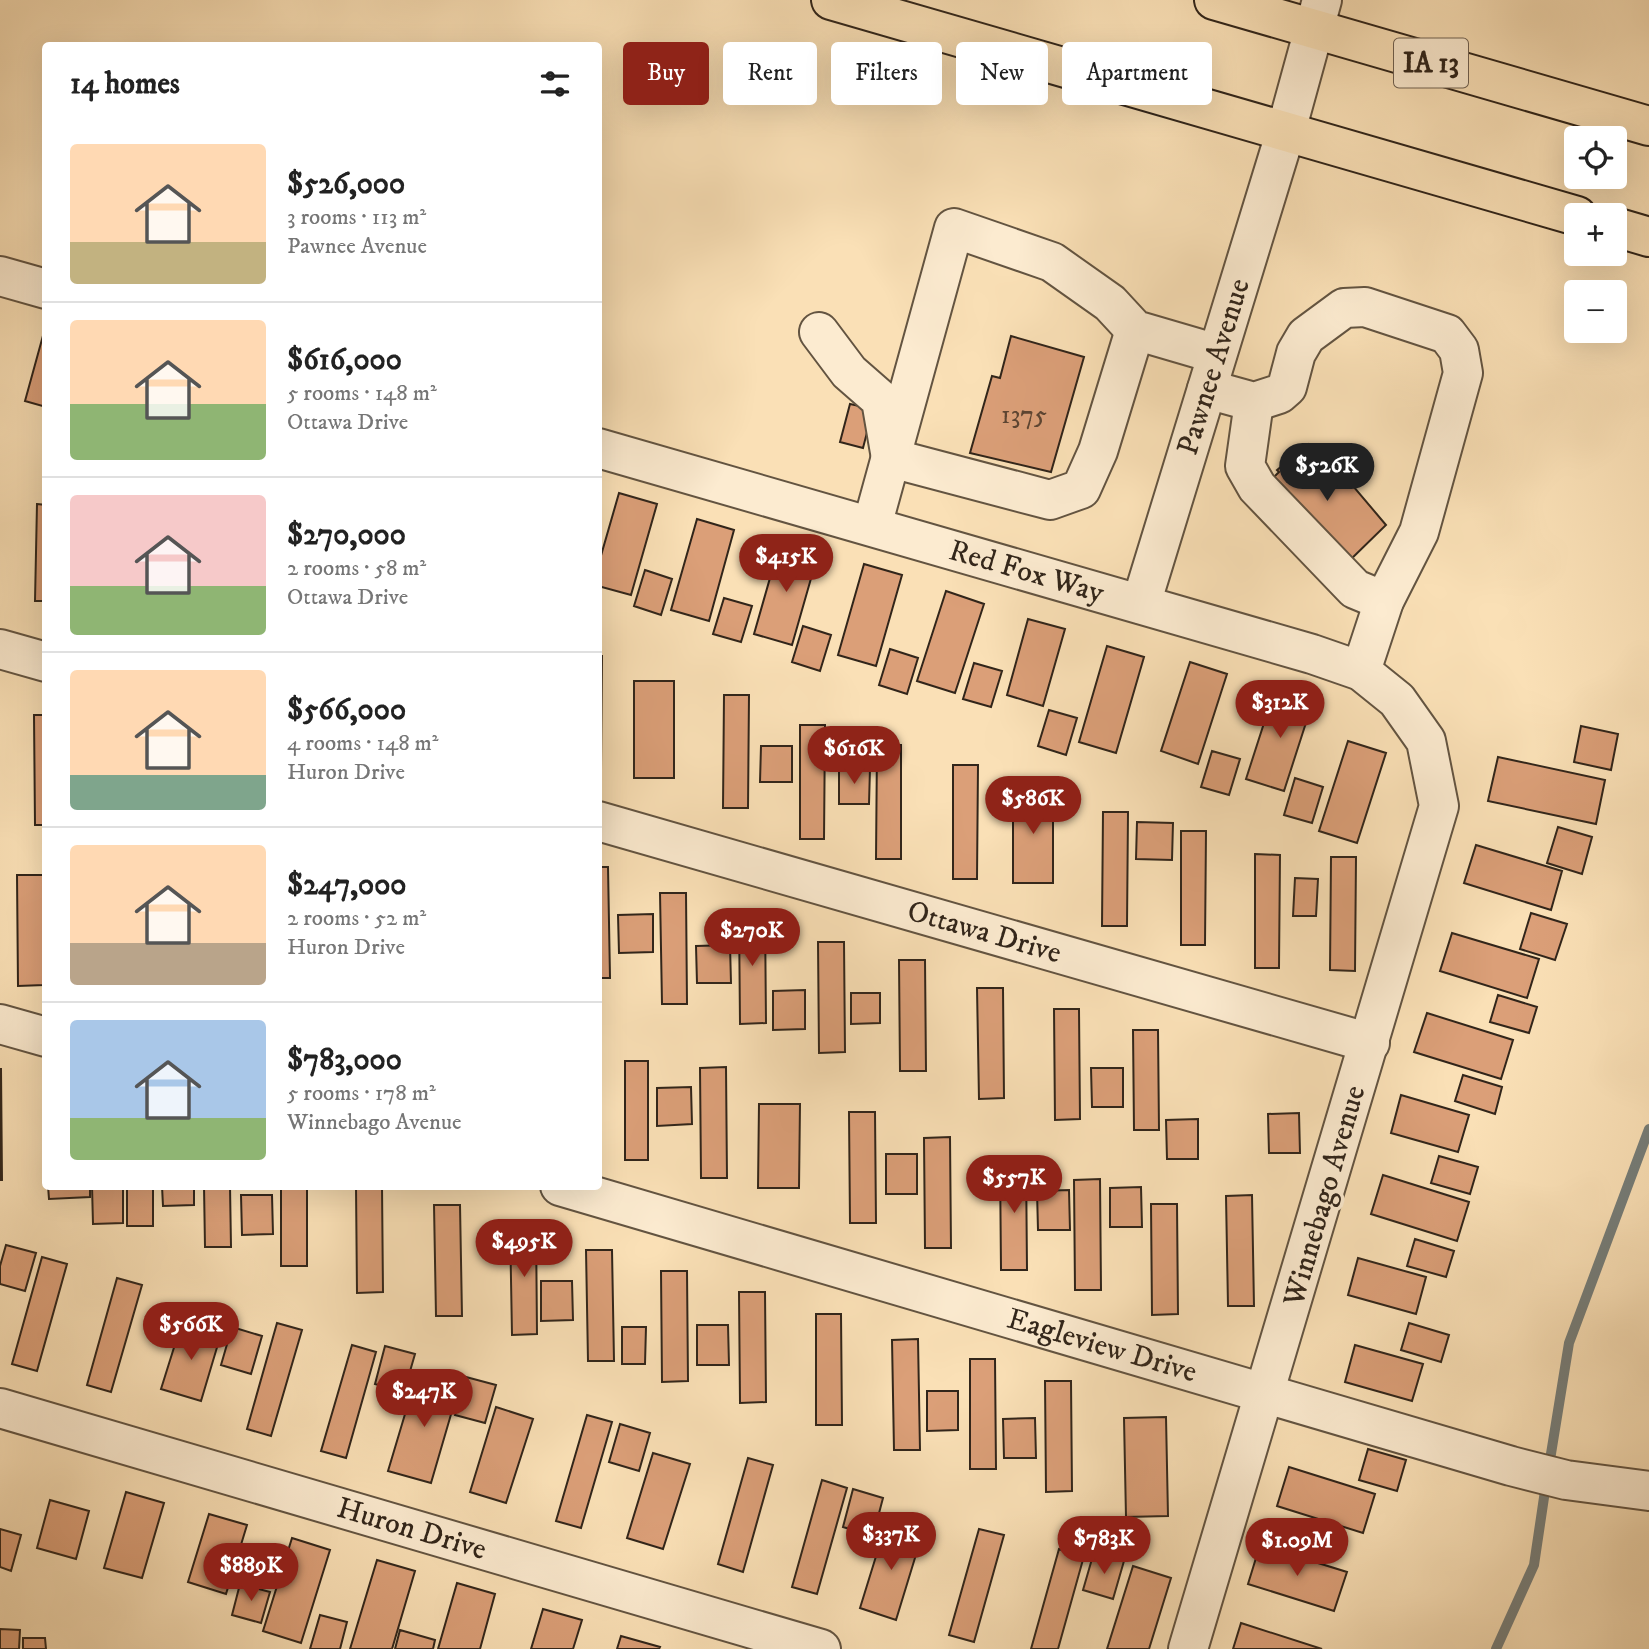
<!DOCTYPE html>
<meta charset="utf-8">
<style>
body{margin:0;font-family:"IM FELL DW Pica",serif;background:#f2f2f2;color:#222;height:100vh;display:flex;flex-direction:column;font-size:26px;white-space:nowrap}
*{box-sizing:border-box;margin:0}
p{font-size:23px;color:#767676}
.icon{flex:none;width:38px;height:38px;fill:none;stroke:currentColor;stroke-width:2;stroke-linecap:round;stroke-linejoin:round}
.map{position:relative;flex:1;overflow:hidden}
.side{position:absolute;left:42px;top:42px;width:560px;height:1148px;display:flex;flex-direction:column;background:#fff;border-radius:7px;box-shadow:0 7px 28px #0002}
.side>*{flex:none}
.top-card{position:absolute;left:623px;top:42px;width:665px;height:63px;display:flex;gap:14px}
.controls{position:absolute;left:1564px;top:126px;display:grid;gap:14px}
.controls a{display:grid;place-items:center;width:63px;height:63px;border-radius:7px;background:#fff;box-shadow:0 7px 28px #0002;font-size:35px}
.price{position:absolute;translate:-50% -60px;padding:0 16px;border-radius:24px;background:#8f2418;color:#fff;font-size:23px;line-height:46px;filter:drop-shadow(0 2px 4px #0008)}
.price::after{content:'';position:absolute;left:50%;top:42px;width:21px;height:16px;margin-left:-10px;background:inherit;clip-path:polygon(0 0,100% 0,50% 100%)}
.price.active{background:#222;color:#fff}
ul{padding:0;list-style:none}
li{display:flex;align-items:center;gap:21px;height:175px;padding:0 28px}
li+li{border-top:2px solid #e0e0e0}
li span{display:grid;place-items:center;flex:none;width:196px;height:140px;border-radius:7px;color:#555}
li>.icon{margin-inline-start:auto}
span .icon{width:84px;height:84px;fill:#fffc;stroke-width:1}
li b{font-size:30px}
h2{display:flex;justify-content:space-between;align-items:center;height:84px;padding:0 28px;font-size:30px}
.pill{padding:0 24px;border-radius:7px;background:#fff;box-shadow:0 7px 28px #0002;font-size:24px;line-height:63px}
.pill.active{background:#8f2418;color:#fff}
.map>svg:first-child{display:block}
.lines{fill:none;stroke-linecap:round;stroke-linejoin:round}
.stream{stroke:#767e7a;stroke-width:10}
.building{fill:#db9f78;stroke:#31251a;stroke-width:2}
.minor-casing{stroke:#635441;stroke-width:42}
.highway-casing{stroke:#31251a;stroke-width:42}
.minor{stroke:#fcebd0;stroke-width:38}
.highway{stroke:#fae0b6;stroke-width:38}
.labels{text-anchor:middle;dominant-baseline:central;stroke-width:7;stroke-linejoin:round;paint-order:stroke}
.number-label{font-size:26px;fill:#5c4432}
.shield{fill:#fcebd0;stroke:#6e6051;stroke-width:2}
.shield-label{font-size:28px;font-weight:bold;fill:#31251a}
.street-label{font-size:30px;fill:#31251a;stroke:#fcebd0}
</style>
<div class="map">
<svg width="1649" height="1649" viewBox="0 0 1649 1649">
<rect width="100%" height="100%" fill="#fae0b6"/>
<filter id="stains"><feTurbulence type="fractalNoise" baseFrequency=".00286" numOctaves="4"/><feColorMatrix values="0 0 0 0 .2 0 0 0 0 .09 0 0 0 0 .02 0 0 0 .5 -.17"/></filter>
<radialGradient id="worn" r=".72"><stop offset=".6" stop-color="#630" stop-opacity="0"/><stop offset="1" stop-color="#630" stop-opacity=".3"/></radialGradient>
<g class="lines">
<path class="stream" d="M1549,1466L1569,1343L1649,1129
M1496,1649L1534,1565L1546,1484"/>
</g>
<path class="building" d="M44,332H46V407L25,401Z
M1011,336L1084,357L1051,472L970,453L992,376L1000,378Z
M850,404L873,409L863,448L840,442Z
M1308,444L1345,482L1348,480L1386,525L1346,564L1268,483L1279,472L1277,470Z
M619,493L657,504L631,595L598,586V566Z
M37,504L46,505V601H35Z
M697,519L734,530L709,621L671,610Z
M780,543L818,554L792,645L754,634Z
M864,564L902,575L876,666L838,655Z
M645,570L672,579L661,615L634,606Z
M946,591L984,604L955,693L917,681Z
M724,598L752,606L741,642L713,634Z
M1028,619L1065,629L1043,706L1007,695Z
M803,626L831,635L820,671L792,662Z
M1107,646L1144,657L1116,753L1079,742Z
M890,649L918,658L907,694L879,685Z
M598,656H602L601,770H598Z
M1190,662L1227,674L1198,764L1161,751Z
M974,663L1002,671L991,707L963,699Z
M634,681H674V778H634Z
M1275,689L1313,701L1284,791L1246,779Z
M724,695H749L748,808H723Z
M1049,710L1077,718L1066,755L1038,746Z
M34,715H46V825H35Z
M800,725H825L824,839H800Z
M1581,726L1618,734L1611,770L1574,762Z
M1348,741L1386,753L1357,843L1319,831Z
M877,745H901V859H876Z
M761,746H792V782H760Z
M1212,751L1240,759L1229,795L1201,787Z
M1498,757L1605,780L1596,824L1488,801Z
M953,765H978L977,879H953Z
M839,768H870L869,804H839Z
M1295,778L1323,787L1312,823L1284,815Z
M1013,789H1053V883H1013Z
M1103,812H1128L1127,926H1102Z
M1137,822L1173,823L1172,860L1136,859Z
M1558,827L1592,837L1582,874L1547,863Z
M1181,831H1206L1205,945H1181Z
M1476,845L1562,871L1551,910L1464,883Z
M1255,854L1280,855L1279,968H1255Z
M1331,857H1356L1355,971L1330,970Z
M598,867H608L610,978H598Z
M17,875H43L44,985L18,986Z
M1295,878L1318,879L1316,916H1293Z
M660,893H686L687,1004H662Z
M739,913H765L766,1023L740,1024Z
M1531,913L1567,924L1555,960L1520,949Z
M653,914V952L619,953L618,915Z
M1452,933L1539,959L1527,998L1440,971Z
M818,942H844L845,1052L819,1053Z
M730,945L731,983H697L696,946Z
M899,960H925L926,1071H900Z
M977,988H1003L1004,1098L979,1099Z
M805,990V1029L773,1030V991Z
M851,993H880V1023L851,1024Z
M1498,995L1537,1007L1529,1033L1490,1022Z
M1054,1009H1079L1080,1119L1055,1120Z
M1427,1013L1513,1040L1501,1079L1414,1052Z
M1133,1030H1158L1159,1130H1134Z
M625,1061H648V1160H625Z
M726,1067L727,1178H701L700,1068Z
M1091,1068H1123V1107H1092Z
M1,1069L2,1180H0V1069Z
M1463,1075L1502,1087L1495,1114L1455,1101Z
M691,1087L692,1124L657,1126V1088Z
M1401,1095L1469,1115L1458,1152L1391,1133Z
M759,1104H800L799,1188H758Z
M849,1112H875L876,1223H850Z
M1299,1113L1300,1153H1269L1268,1114Z
M1198,1119V1159H1167L1166,1120Z
M950,1137L951,1248H925L924,1138Z
M886,1154H917V1194H886Z
M1439,1156L1478,1167L1470,1194L1431,1183Z
M1026,1159L1027,1270H1001L1000,1160Z
M1383,1175L1469,1202L1457,1241L1371,1214Z
M1100,1179L1101,1290H1075L1074,1180Z
M48,1186H90V1197L49,1199Z
M92,1186H123V1223L93,1224Z
M127,1186H153V1226H127Z
M162,1186H194V1205L163,1206Z
M204,1186H230L231,1247H205Z
M281,1186H307V1266H281Z
M356,1186H382L383,1292L357,1293Z
M1141,1187L1142,1227H1110V1188Z
M1069,1190L1070,1230H1038L1037,1191Z
M241,1195H272L273,1234L242,1235Z
M1252,1195L1254,1306H1228L1226,1196Z
M1151,1204H1177L1178,1314L1152,1315Z
M434,1205H460L462,1316H436Z
M510,1224H536L537,1334L512,1335Z
M1415,1239L1454,1251L1446,1277L1407,1266Z
M6,1245L36,1253L25,1291L0,1284V1266Z
M586,1250H612L614,1361H588Z
M42,1257L67,1264L37,1371L12,1364Z
M1358,1258L1426,1277L1416,1314L1348,1295Z
M661,1271H687L688,1381L662,1382Z
M117,1278L142,1285L111,1392L87,1385Z
M541,1281H572L573,1320L541,1321Z
M739,1292H765L766,1402L740,1403Z
M816,1314H841L842,1425H816Z
M182,1322L221,1334L201,1401L161,1389Z
M277,1323L302,1330L271,1436L247,1429Z
M1409,1323L1449,1335L1441,1362L1401,1350Z
M697,1325H728L729,1365H697Z
M232,1327L262,1336L251,1374L221,1365Z
M622,1327H646L645,1364H622Z
M918,1339L920,1450H894L892,1340Z
M352,1345L376,1352L346,1458L321,1451Z
M1355,1345L1423,1364L1412,1401L1345,1382Z
M385,1346L415,1354L404,1392L375,1384Z
M970,1359H995L996,1469H970Z
M417,1374L459,1387L431,1483L388,1471Z
M466,1377L496,1385L485,1423L455,1415Z
M1045,1381H1071L1072,1491L1046,1492Z
M927,1391H958V1430L927,1431Z
M496,1407L533,1419L506,1503L470,1492Z
M587,1415L612,1422L581,1528L556,1521Z
M1166,1417L1168,1516L1126,1517L1124,1418Z
M1035,1418L1036,1458H1004L1003,1419Z
M620,1424L650,1433L639,1471L609,1462Z
M1368,1449L1406,1460L1397,1491L1359,1480Z
M653,1453L690,1464L663,1549L627,1538Z
M748,1458L773,1465L743,1572L718,1564Z
M1289,1467L1375,1494L1363,1533L1277,1506Z
M822,1480L847,1488L817,1594L792,1587Z
M853,1489L883,1498L873,1536L843,1527Z
M126,1492L164,1503L142,1578L104,1568Z
M50,1500L89,1511L76,1559L37,1548Z
M209,1514L247,1525L226,1594L188,1582Z
M886,1524L922,1535L896,1620L860,1608Z
M0,1529L21,1535L11,1571L0,1567Z
M979,1529L1004,1535L974,1642L949,1635Z
M292,1538L330,1550L301,1643L263,1631Z
M1260,1545L1347,1572L1334,1611L1248,1584Z
M1059,1549L1084,1556L1058,1649H1031Z
M1094,1552L1124,1561L1113,1599L1083,1590Z
M377,1560L415,1571L392,1649H350Z
M1133,1566L1171,1578L1149,1649H1107Z
M457,1583L495,1594L480,1649H438Z
M240,1584L270,1592L261,1623L232,1615Z
M543,1609L582,1620L573,1649H531Z
M320,1615L347,1622L340,1649H310Z
M1241,1623L1322,1649H1233Z
M0,1629L20,1630L19,1649H0Z
M400,1630L435,1640L433,1649H395Z
M621,1636L660,1647L659,1649H617Z
M23,1638H45L46,1649H23Z"/>
<g class="lines">
<g class="minor-casing">
<g id="minor">
<path d="M0,276L46,289"/>
<path d="M819,332L849,372L881,400L891,458L1050,500L1081,489L1098,451L1135,330"/>
<path d="M1207,389L1254,402L1279,394L1287,387L1296,353L1306,336L1344,308L1365,307L1447,334L1459,350L1463,373L1419,532L1384,601L1361,671"/>
<path d="M1254,402L1245,466L1257,487L1355,589L1384,601"/>
<path id="s1" d="M598,448L1312,654L1361,671L1397,700L1426,741L1439,806L1188,1649"/>
<path d="M872,526L954,228L1052,262L1110,303L1135,330L1217,354"/>
<path id="s2" d="M1141,604L1286,131L1322,0"/>
<path d="M0,649L46,662"/>
<path id="s3" d="M598,821L1370,1043"/>
<path d="M0,1024L46,1037"/>
<path id="s4" d="M560,1186L1511,1466L1566,1480L1649,1491"/>
<path id="s5" d="M0,1408L821,1649"/>
</g>
</g>
<g class="highway-casing">
<path id="highway" d="M831,0L1577,216
M1214,0L1649,126
M1615,227L1649,237"/>
</g>
<use href="#minor" class="minor"/>
<use href="#highway" class="highway"/>
</g>
<g class="labels">
<g class="number-label">
<text x="1024" y="415">1375</text>
</g>
<rect class="shield" x="1394" y="38.5" width="74" height="49" rx="5"/>
<g class="shield-label">
<text x="1431" y="63">IA 13</text>
</g>
<g class="street-label">
<text stroke="none"><textPath href="#s2" startOffset="248">Pawnee Avenue</textPath></text>
<text stroke="none"><textPath href="#s1" startOffset="446">Red Fox Way</textPath></text>
<text stroke="none"><textPath href="#s3" startOffset="402">Ottawa Drive</textPath></text>
<text transform="translate(1325 1196) rotate(-74)">Winnebago Avenue</text>
<text stroke="none"><textPath href="#s4" startOffset="565">Eagleview Drive</textPath></text>
<text stroke="none"><textPath href="#s5" startOffset="429">Huron Drive</textPath></text>
</g>
</g>
<rect width="100%" height="100%" filter="url(#stains)"/>
<rect width="100%" height="100%" fill="url(#worn)"/>
</svg>
<div class="controls">
<a><svg class="icon" aria-label="locate" viewBox="0 0 24 24"><circle cx="12" cy="12" r="6"/><path d="M12 2v4M12 18v4M2 12h4M18 12h4"/></svg></a>
<a>+</a>
<a>−</a>
</div>
<b class="price active" style="left:1327px;top:503px">$526K</b>
<b class="price" style="left:786px;top:594px">$415K</b>
<b class="price" style="left:1280px;top:740px">$312K</b>
<b class="price" style="left:854px;top:786px">$616K</b>
<b class="price" style="left:1033px;top:836px">$586K</b>
<b class="price" style="left:752px;top:968px">$270K</b>
<b class="price" style="left:1014px;top:1215px">$557K</b>
<b class="price" style="left:524px;top:1279px">$495K</b>
<b class="price" style="left:191px;top:1362px">$566K</b>
<b class="price" style="left:424px;top:1429px">$247K</b>
<b class="price" style="left:891px;top:1572px">$337K</b>
<b class="price" style="left:1104px;top:1576px">$783K</b>
<b class="price" style="left:1297px;top:1578px">$1.09M</b>
<b class="price" style="left:251px;top:1603px">$889K</b>
<div class="top-card">
<a class="pill active">Buy</a>
<a class="pill">Rent</a>
<a class="pill">Filters</a>
<a class="pill">New</a>
<a class="pill">Apartment</a>
</div>
<section class="side">
<h2>14 homes<svg class="icon" aria-label="filters" viewBox="0 0 24 24"><path d="M4 7h16M4 17h16"/><circle cx="9" cy="7" r="2"/><circle cx="15" cy="17" r="2"/></svg></h2>
<ul>
<li><span style="background:linear-gradient(#ffd9b3 70%,#c2b280 0)"><svg class="icon" aria-label="home" viewBox="0 0 24 24"><path d="M3 11l9-7 9 7M6 9v11h12V9"/></svg></span><div><b>$526,000</b><p>3 rooms · 113 m²</p><p>Pawnee Avenue</p></div></li>
<li><span style="background:linear-gradient(#ffd9b3 60%,#8fb573 0)"><svg class="icon" aria-label="home" viewBox="0 0 24 24"><path d="M3 11l9-7 9 7M6 9v11h12V9"/></svg></span><div><b>$616,000</b><p>5 rooms · 148 m²</p><p>Ottawa Drive</p></div></li>
<li><span style="background:linear-gradient(#f6c9c9 65%,#8fb573 0)"><svg class="icon" aria-label="home" viewBox="0 0 24 24"><path d="M3 11l9-7 9 7M6 9v11h12V9"/></svg></span><div><b>$270,000</b><p>2 rooms · 58 m²</p><p>Ottawa Drive</p></div></li>
<li><span style="background:linear-gradient(#ffd9b3 75%,#7fa58c 0)"><svg class="icon" aria-label="home" viewBox="0 0 24 24"><path d="M3 11l9-7 9 7M6 9v11h12V9"/></svg></span><div><b>$566,000</b><p>4 rooms · 148 m²</p><p>Huron Drive</p></div></li>
<li><span style="background:linear-gradient(#ffd9b3 70%,#b9a48a 0)"><svg class="icon" aria-label="home" viewBox="0 0 24 24"><path d="M3 11l9-7 9 7M6 9v11h12V9"/></svg></span><div><b>$247,000</b><p>2 rooms · 52 m²</p><p>Huron Drive</p></div></li>
<li><span style="background:linear-gradient(#a9c7e8 70%,#8fb573 0)"><svg class="icon" aria-label="home" viewBox="0 0 24 24"><path d="M3 11l9-7 9 7M6 9v11h12V9"/></svg></span><div><b>$783,000</b><p>5 rooms · 178 m²</p><p>Winnebago Avenue</p></div></li>
</ul>
</section>
</div>
